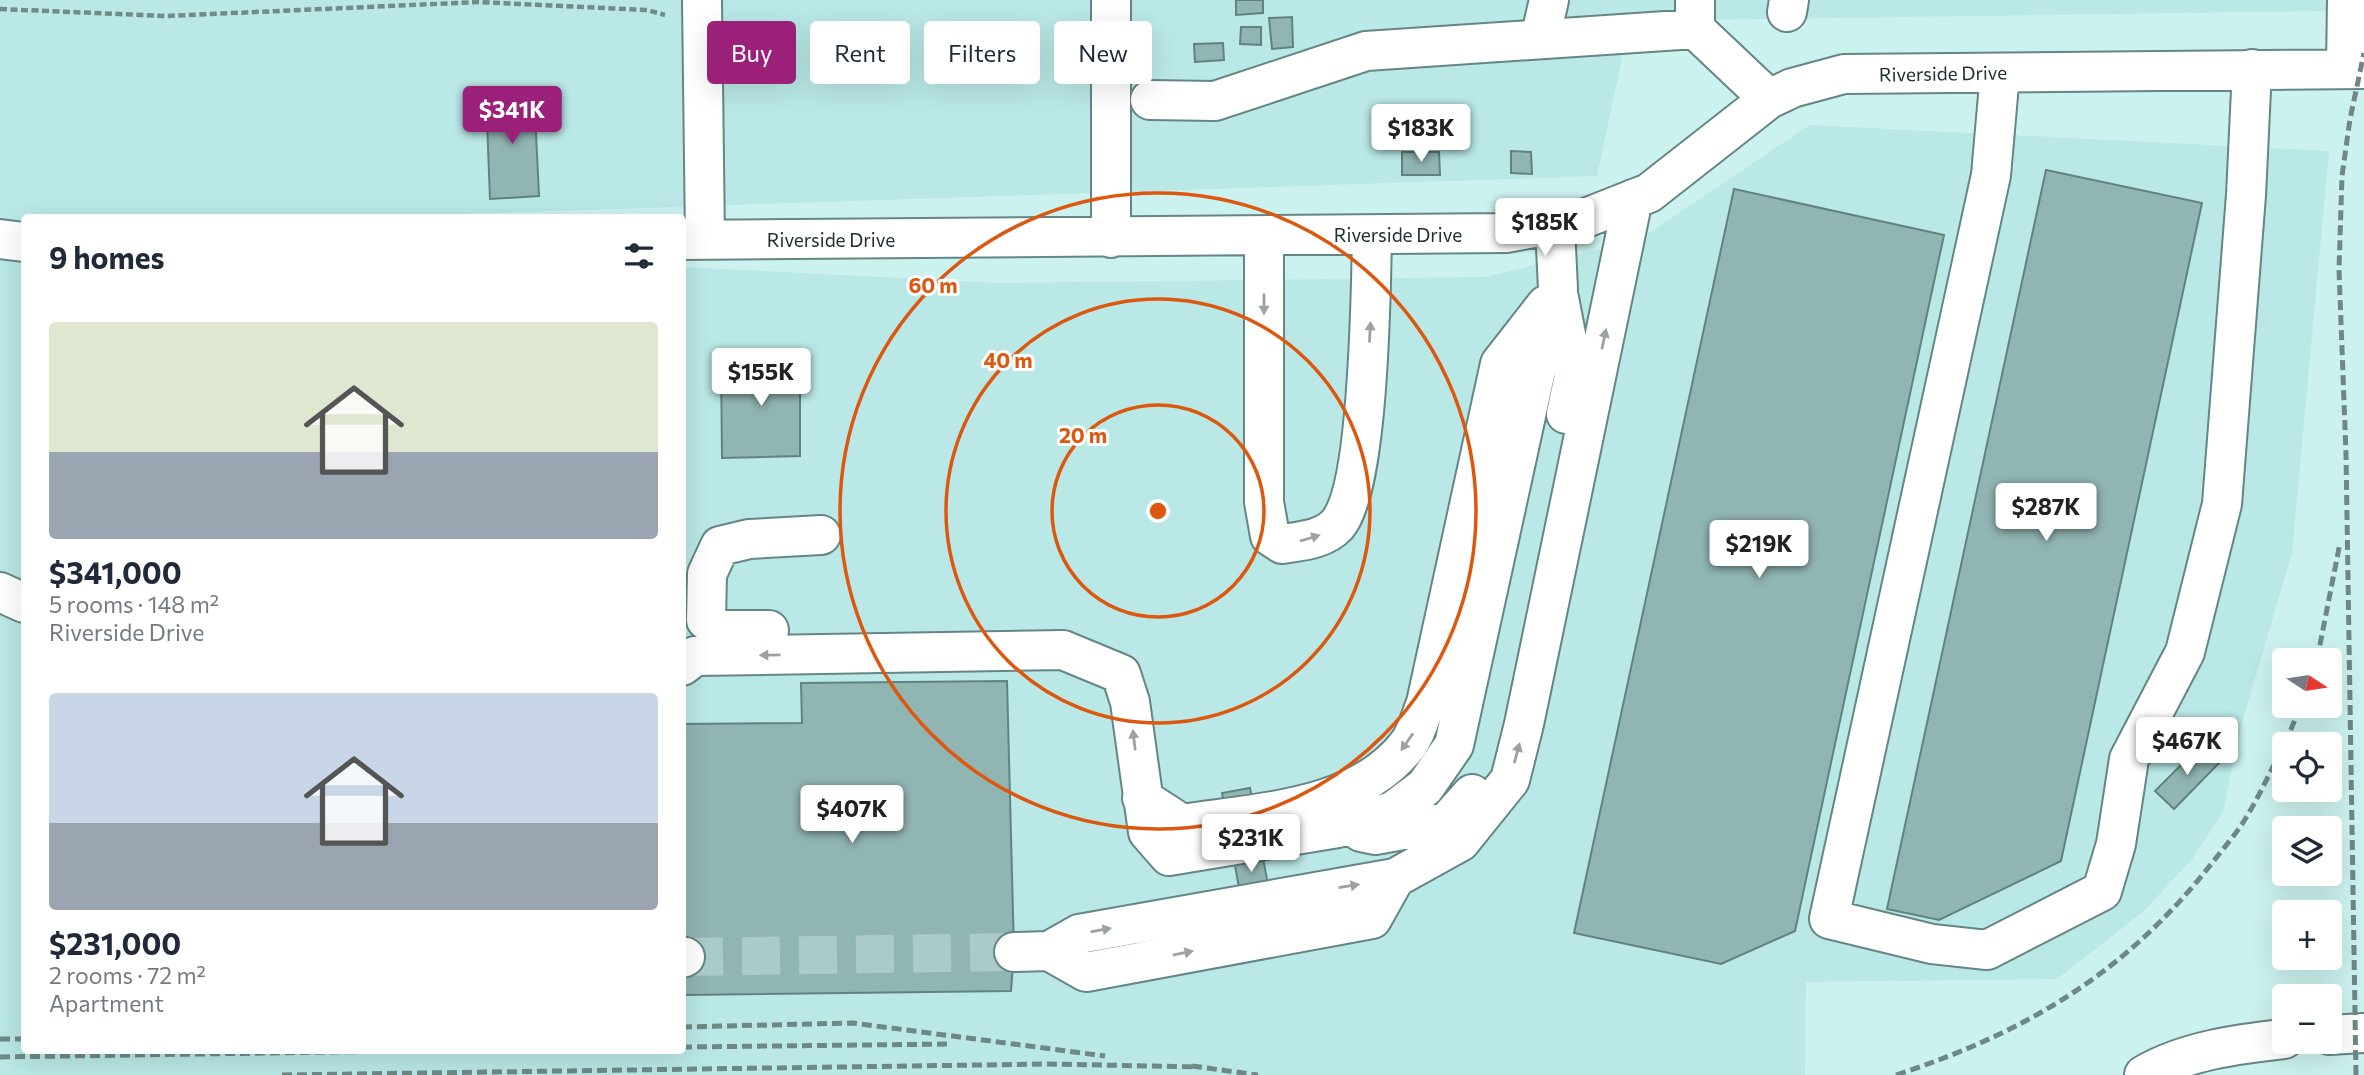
<!DOCTYPE html>
<meta charset="utf-8">
<style>
body{margin:0;font-family:Commissioner,sans-serif;background:#f6f6f7;color:#1f2937;height:100vh;display:flex;flex-direction:column;font-size:26px;white-space:nowrap}
*{box-sizing:border-box;margin:0}
p{font-size:23px;color:#747a83}
.icon{flex:none;width:38px;height:38px;fill:none;stroke:currentColor;stroke-width:2;stroke-linecap:round;stroke-linejoin:round}
.map{position:relative;flex:1;overflow:hidden}
.side{position:absolute;left:21px;top:214px;width:665px;height:840px;display:flex;flex-direction:column;background:#fff;border-radius:7px;box-shadow:0 7px 28px #0002}
.side>*{flex:none}
.guide{position:absolute;left:707px;top:21px;width:665px;height:63px;display:flex;gap:14px}
.needle{width:46px;rotate:102deg}
.tools{position:absolute;left:2272px;top:648px;display:grid;gap:14px}
.tools a{display:grid;place-items:center;width:70px;height:70px;border-radius:7px;background:#fff;box-shadow:0 7px 28px #0002;font-size:35px}
.price{position:absolute;translate:-50% -60px;padding:0 16px;border-radius:7px;background:#fff;color:#222;font-size:23px;line-height:46px;filter:drop-shadow(0 2px 4px #0008)}
.price::after{content:'';position:absolute;left:50%;top:42px;width:21px;height:16px;margin-left:-10px;background:inherit;clip-path:polygon(0 0,100% 0,50% 100%)}
.price.active{background:#9b2079;color:#fff}
ul{padding:0;list-style:none}
li{display:grid;align-content:center;gap:14px;height:371px;padding:0 28px}
li span{display:grid;place-items:center;height:217px;border-radius:7px;color:#555}
li>.icon{margin-inline-start:auto}
span .icon{width:126px;height:126px;fill:#fffc;stroke-width:1}
li b{font-size:30px}
h2{display:flex;justify-content:space-between;align-items:center;height:84px;padding:0 28px;font-size:30px}
.chip{padding:0 24px;border-radius:7px;background:#fff;box-shadow:0 7px 28px #0002;font-size:24px;line-height:63px}
.chip.active{background:#9b2079;color:#fff}
.map>svg:first-child{display:block}
.built{fill:#b9e8e6}
.building{fill:#91b5b3;stroke:#608381;stroke-width:2}
.lines{fill:none;stroke-linecap:round;stroke-linejoin:round}
.minor-tunnel{stroke:#aacbc9;stroke-width:38;stroke-dasharray:38 19;stroke-linecap:butt}
.minor-casing{stroke:#648684;stroke-width:42}
.path{stroke:#718b89;stroke-width:4.5;stroke-dasharray:7 3.5;stroke-linecap:butt}
.minor{stroke:#fff;stroke-width:38}
.rail{stroke:#6f8886;stroke-width:5;stroke-dasharray:10 5;stroke-linecap:butt}
.oneway{fill:#9ba2a1}
.ring{fill:none;stroke:#de570e;stroke-width:3.5}
.labels{text-anchor:middle;dominant-baseline:central;stroke-width:6;stroke-linejoin:round;paint-order:stroke}
.street-label{font-size:19px;fill:#21302f;stroke:#fff}
.centre{fill:#de570e;stroke:#fff;stroke-width:3.5}
.ring-label{font-size:21px;text-anchor:middle;font-weight:bold;fill:#de570e;stroke:#fff;stroke-width:6;stroke-linejoin:round;paint-order:stroke}
</style>
<div class="map">
<svg width="2364" height="1075" viewBox="0 0 2364 1075">
<rect width="100%" height="100%" fill="#ccf2ef"/>
<path class="built" d="M0,0H2326V11L1630,21L1597,176L462,214L461,217H24V1050H682L683,267L1001,283L1486,277L1640,239L1810,125L2329,151L2292,553L2240,729L2223,812L2192,859L2143,912L2057,979L1806,982L1805,1075H0Z"/>
<path class="building" d="M1236,0H1263V13L1236,15Z
M1292,17L1293,47L1272,49L1269,18Z
M1241,27H1261V45L1240,44Z
M1223,43L1224,60L1195,62L1194,44Z
M534,92L539,196L490,199L486,96Z
M1511,151L1531,152L1532,174L1511,173Z
M1402,152H1439L1440,175H1402Z
M2046,170L2202,203L2061,861L1939,920L1887,909Z
M1734,189L1944,235L1795,931L1721,964L1574,933Z
M800,358V456L722,458L721,359Z
M1007,681L1014,952L1011,991L685,995L682,724L802,723L801,683Z
M2200,746L2219,763L2174,809L2155,791Z
M1250,788L1281,955L1252,960L1222,793Z"/>
<g class="lines">
<path class="minor-tunnel" d="M685,957L1014,952"/>
<g class="minor-casing">
<path id="minor" d="M702,0L705,240
M1111,0V238
M1695,0V29L1769,99
M1787,12L1789,0
M1540,39L1549,0
M2346,69L2347,0
M2000,73L1991,175L1829,919L1932,944L1987,950L2102,891L2116,844L2129,759L2185,652L2222,504L2246,195L2252,69
M1150,100L1215,101L1366,51L1695,29
M1264,236V502L1270,536L1282,544C1300,541 1323,540 1337,525C1369,489 1371,289 1372,235
M0,239L24,242
M682,240L1506,233L1583,219L1649,193L1769,99L1792,88L1844,74L2364,69
M1559,298L1574,376L1566,414
M0,592L24,603
M769,630H718L706,620L707,574L720,546L749,539L821,535
M682,666L695,656L1063,650L1121,674L1130,702L1148,832L1169,856L1338,828L1393,811L1425,787L1454,745L1536,370L1558,289L1555,227
M1142,798L1182,824C1258,812 1360,810 1409,743C1417,732 1421,715 1426,703L1500,364L1546,305
M1361,832L1375,835L1447,822L1472,794
M1049,951L1086,972L1372,919L1395,878
M1014,952L1049,951L1079,934L1395,878L1460,842L1510,780L1524,724L1633,199
M682,958L685,957
M2329,1035L2364,1033
M2144,1075C2185,1051 2237,1044 2284,1039"/>
</g>
<path class="path" d="M0,9L166,16L479,2L647,10L665,15"/>
<use href="#minor" class="minor"/>
<path class="rail" d="M2317,660L2340,543
M2285,744L2301,705
M682,1027L853,1023L1105,1056
M0,1039H24
M682,1047L952,1044
M0,1057L464,1050
M1192,1066L1258,1075
M282,1075L1048,1064L1201,1067
M1896,1075C2027,1032 2126,973 2212,863C2223,849 2235,835 2244,821C2259,797 2271,770 2284,745
M2356,1075L2346,454L2339,270L2342,176L2350,119L2364,53"/>
</g>
<defs><path id="oneway-solid" d="M-6-.8H1V-3.2L6.5 0L1 3.2V.8H-6Z" transform="scale(1.75)"/></defs>
<g class="oneway">
<use href="#oneway-solid" transform="translate(1264 304) rotate(90)"/>
<use href="#oneway-solid" transform="translate(1370 332) rotate(-87)"/>
<use href="#oneway-solid" transform="translate(1604 339) rotate(-78)"/>
<use href="#oneway-solid" transform="translate(1310 538) rotate(-17)"/>
<use href="#oneway-solid" transform="translate(770 655) rotate(179)"/>
<use href="#oneway-solid" transform="translate(1134 740) rotate(-97)"/>
<use href="#oneway-solid" transform="translate(1407 742) rotate(125)"/>
<use href="#oneway-solid" transform="translate(1517 753) rotate(-75)"/>
<use href="#oneway-solid" transform="translate(1349 886) rotate(-9)"/>
<use href="#oneway-solid" transform="translate(1101 930) rotate(-10)"/>
<use href="#oneway-solid" transform="translate(1183 953) rotate(-11)"/>
</g>
<g class="ring">
<circle cx="1158" cy="511" r="106"/>
<circle cx="1158" cy="511" r="212"/>
<circle cx="1158" cy="511" r="318"/>
</g>
<g class="labels">
<g class="street-label">
<text transform="translate(1943 73) rotate(-1)">Riverside Drive</text>
<text x="1398" y="234">Riverside Drive</text>
<text x="831" y="239">Riverside Drive</text>
</g>
</g>
<circle cx="1158" cy="511" r="10" class="centre"/>
<g class="ring-label">
<text x="933" y="293">60 m</text>
<text x="1008" y="368">40 m</text>
<text x="1083" y="443">20 m</text>
</g>
</svg>
<div class="tools">
<a><svg class="needle" viewBox="-14 -14 28 28"><path d="M0-13l5 13h-10z" fill="#e53935"/><path d="M0 13l5-13h-10z" fill="#747a83"/></svg></a>
<a><svg class="icon" aria-label="locate" viewBox="0 0 24 24"><circle cx="12" cy="12" r="6"/><path d="M12 2v4M12 18v4M2 12h4M18 12h4"/></svg></a>
<a><svg class="icon" aria-label="layers" viewBox="0 0 24 24"><path d="M12 4l9 5-9 5-9-5zM3 14l9 5 9-5"/></svg></a>
<a>+</a>
<a>−</a>
</div>
<b class="price active" style="left:512px;top:146px">$341K</b>
<b class="price" style="left:1421px;top:164px">$183K</b>
<b class="price" style="left:1545px;top:258px">$185K</b>
<b class="price" style="left:761px;top:408px">$155K</b>
<b class="price" style="left:2046px;top:543px">$287K</b>
<b class="price" style="left:1759px;top:580px">$219K</b>
<b class="price" style="left:2187px;top:777px">$467K</b>
<b class="price" style="left:852px;top:845px">$407K</b>
<b class="price" style="left:1251px;top:874px">$231K</b>
<div class="guide">
<a class="chip active">Buy</a>
<a class="chip">Rent</a>
<a class="chip">Filters</a>
<a class="chip">New</a>
</div>
<section class="side">
<h2>9 homes<svg class="icon" aria-label="filters" viewBox="0 0 24 24"><path d="M4 7h16M4 17h16"/><circle cx="9" cy="7" r="2"/><circle cx="15" cy="17" r="2"/></svg></h2>
<ul>
<li><span style="background:linear-gradient(#dfe7d0 60%,#9aa5b1 0)"><svg class="icon" aria-label="home" viewBox="0 0 24 24"><path d="M3 11l9-7 9 7M6 9v11h12V9"/></svg></span><div><b>$341,000</b><p>5 rooms · 148 m²</p><p>Riverside Drive</p></div></li>
<li><span style="background:linear-gradient(#c9d6e8 60%,#9aa5b1 0)"><svg class="icon" aria-label="home" viewBox="0 0 24 24"><path d="M3 11l9-7 9 7M6 9v11h12V9"/></svg></span><div><b>$231,000</b><p>2 rooms · 72 m²</p><p>Apartment</p></div></li>
</ul>
</section>
</div>
